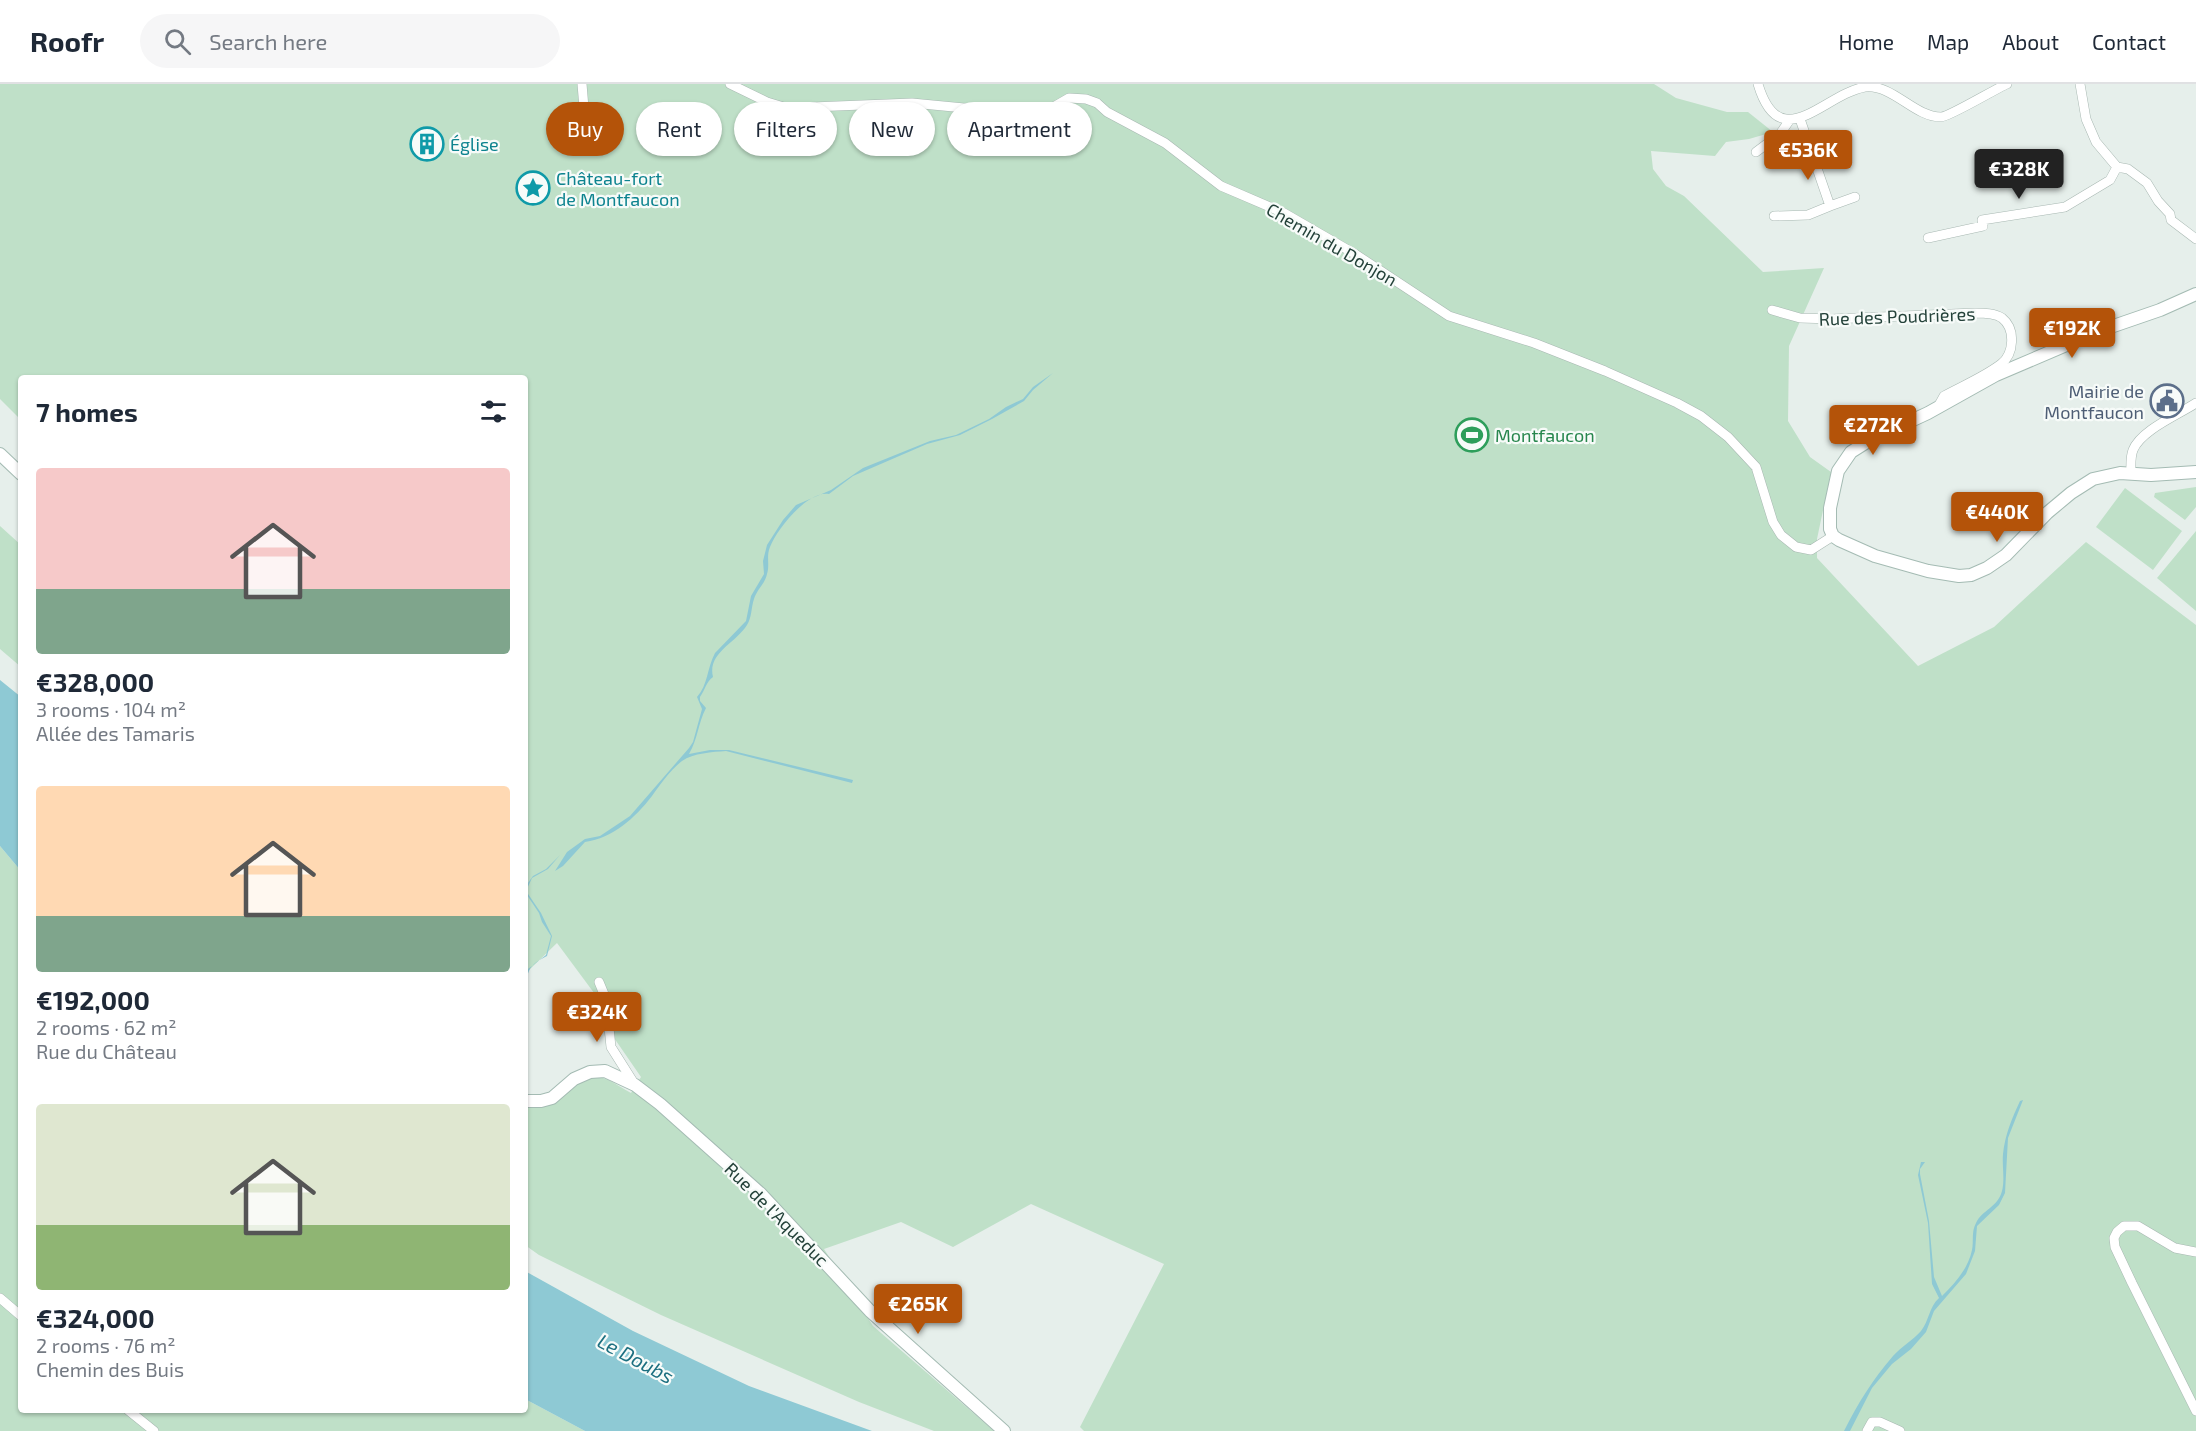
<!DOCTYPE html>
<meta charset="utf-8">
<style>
body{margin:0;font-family:"Exo 2",sans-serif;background:#f6f6f7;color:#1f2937;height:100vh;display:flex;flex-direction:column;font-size:22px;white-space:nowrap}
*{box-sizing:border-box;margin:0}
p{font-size:20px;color:#747a83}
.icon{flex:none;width:33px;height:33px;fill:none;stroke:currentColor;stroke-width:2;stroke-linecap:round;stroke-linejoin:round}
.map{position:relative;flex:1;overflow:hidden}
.details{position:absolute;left:18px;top:291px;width:510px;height:1038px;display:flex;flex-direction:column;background:#fff;border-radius:6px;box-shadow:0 2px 4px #0004}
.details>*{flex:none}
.guide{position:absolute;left:546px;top:18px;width:570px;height:54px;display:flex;gap:12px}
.price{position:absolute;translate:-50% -51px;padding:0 14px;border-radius:6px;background:#b45309;color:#fff;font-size:20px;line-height:39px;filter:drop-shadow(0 2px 3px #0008)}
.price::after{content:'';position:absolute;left:50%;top:36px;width:18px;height:14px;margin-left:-9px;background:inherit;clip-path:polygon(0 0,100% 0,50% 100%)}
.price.active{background:#222;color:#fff}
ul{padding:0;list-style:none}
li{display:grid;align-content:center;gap:12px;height:318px;padding:0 18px}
li span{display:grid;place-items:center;height:186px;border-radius:6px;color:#555}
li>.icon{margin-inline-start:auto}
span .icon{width:108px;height:108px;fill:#fffc;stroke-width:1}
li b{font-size:26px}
h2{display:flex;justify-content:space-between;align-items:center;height:72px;padding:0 18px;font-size:26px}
.pill{padding:0 21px;border-radius:27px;background:#fff;box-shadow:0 2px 4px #0004;font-size:21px;line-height:54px}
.pill.active{background:#b45309;color:#fff}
header{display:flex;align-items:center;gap:36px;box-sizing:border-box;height:84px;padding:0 30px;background:#fff;border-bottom:2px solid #e0e1e3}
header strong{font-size:28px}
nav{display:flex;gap:33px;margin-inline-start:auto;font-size:21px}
.search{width:420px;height:54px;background:#f6f6f7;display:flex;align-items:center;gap:15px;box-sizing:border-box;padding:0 21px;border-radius:33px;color:#747a83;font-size:22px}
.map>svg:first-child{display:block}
.green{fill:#bfe0c8}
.water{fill:#8ec9d4}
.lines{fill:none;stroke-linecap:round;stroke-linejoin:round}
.street-casing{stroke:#a8b8b2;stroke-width:10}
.secondary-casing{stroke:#a4bbb3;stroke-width:14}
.street{stroke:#fff;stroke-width:9}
.secondary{stroke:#fff;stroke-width:12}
.labels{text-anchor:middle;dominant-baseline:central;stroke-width:4.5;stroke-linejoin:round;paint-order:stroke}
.culture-label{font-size:18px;fill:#0d838f;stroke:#f7fbf9;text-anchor:start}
.street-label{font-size:18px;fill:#24423a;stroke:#f7fbf9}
.service-label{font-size:18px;fill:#4e5e75;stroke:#f7fbf9;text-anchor:end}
.leisure-label{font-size:18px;fill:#27864d;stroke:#f7fbf9;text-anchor:start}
.water-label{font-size:20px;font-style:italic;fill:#1c6f80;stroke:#f7fbf9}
</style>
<header>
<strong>Roofr</strong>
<div class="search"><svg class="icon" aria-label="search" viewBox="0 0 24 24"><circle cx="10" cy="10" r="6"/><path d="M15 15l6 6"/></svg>Search here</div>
<nav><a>Home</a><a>Map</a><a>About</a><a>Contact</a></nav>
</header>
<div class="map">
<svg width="2196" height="1347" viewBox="0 0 2196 1347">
<rect width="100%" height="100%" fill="#e6efeb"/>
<path class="green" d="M0,0H1654L1676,14L1727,28H1748L1773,48L1749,55L1726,58L1715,72L1651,67L1653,85L1666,102L1684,112L1763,188L1824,184L1789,262L1788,337L1810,373L1831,388L1817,455V474L1918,582L1994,543L2086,458L2196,541V1347H1084L1080,1343L1164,1180L1031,1120L953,1163L901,1138L824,1165L873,1242L994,1347H934L859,1318L661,1231L539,1171L525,1161V1022C559,1031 575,984 606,995C614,998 623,1005 631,1009L641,993L592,922L597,913L557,859L525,890V294H21V336L0,315Z
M2196,403V423L2185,436L2154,413L2155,409Z
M2125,404L2182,447L2153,486L2096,443Z
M0,442L21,461V583L0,565Z
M2196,447V527L2157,494Z
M0,762L21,787V1326H525V1315L585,1347H0Z"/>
<path class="water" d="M1053,289L1033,306L1024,317L992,335L960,351L927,360L853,392L829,410C808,406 777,445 770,463C766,472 770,481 767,490C765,500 757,505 754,515C751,524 752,533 747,541C736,559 707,569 713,593C706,598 705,606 700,613V617L706,624C698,639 698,655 689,670L710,666H729L853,696L852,699L726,667C713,668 693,669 682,677C670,686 660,701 652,712C635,734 613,754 585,758L563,782L555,787L567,768L585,755L600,752L630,732L689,664L693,658L702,625L697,613C708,601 707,584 715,569L746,537L751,512L764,490L763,477L767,461L783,436L796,421L831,406L863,384L930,357L956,351L989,335L1006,323L1023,315L1033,303Z
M0,596L21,613V787L0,762Z
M560,771L548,785L532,794L526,807L541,829L552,852L547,872C541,875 531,880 529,887C528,890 527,892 525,894L528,889V885L546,871L551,852L542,838L539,829L525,808V803L533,792L546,785Z
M2023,1016L2008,1054L2005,1109L1999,1121L1977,1142L1975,1167L1966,1190L1934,1227L1926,1248L1911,1265L1892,1280L1872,1304L1850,1347H1844C1858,1319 1873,1295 1893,1272C1901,1263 1913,1256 1921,1247C1929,1237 1929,1223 1939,1214L1932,1200L1928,1139L1918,1091L1921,1078H1925L1920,1085V1090L1929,1137L1934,1193L1942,1212C1955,1199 1968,1185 1972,1166C1974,1157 1971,1148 1976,1139C1982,1126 1998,1123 2002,1107C2005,1096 2002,1082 2003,1070C2005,1051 2012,1034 2020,1017Z
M525,1187L633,1247L749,1302L872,1347H585L525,1315Z"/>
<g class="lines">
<g class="street-casing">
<path id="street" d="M730,0L767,18L787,24L912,19L1016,29H1043L1069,14L1086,15L1097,19L1107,28L1165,59L1221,102L1284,129L1355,170L1449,232L1534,259L1605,287L1677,319L1701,332L1728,353L1756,383L1773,438L1781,451L1796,463L1811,466L1833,452
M1758,0C1780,74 1824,10 1865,3C1893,0 1914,33 1941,33C1949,33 1995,5 2007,0
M2080,0L2086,35L2096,58L2117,83L2128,85L2147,99L2158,117L2170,130L2171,136L2196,155
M575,41L584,24L582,0
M1756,68L1780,50L1789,37
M1830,122L1855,113
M1774,132L1808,131L1830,122L1800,35
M1928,154L1983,142L1982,136L2065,123L2110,96L2117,83
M1772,226L1800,234L1832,235L1975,229C1984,229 1995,229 2002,234C2016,245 2014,270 2001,280C1984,293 1962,302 1944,312L1939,321
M2131,389C2131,382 2130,374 2133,366C2141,346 2178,331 2196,319
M599,898L606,915L611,963L635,1001
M2196,1168L2175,1164L2138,1142H2124L2117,1148L2114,1154L2115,1163L2132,1199L2196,1327
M0,1214L21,1232
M128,1326L154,1347
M1867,1347L1872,1338H1880L1900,1347"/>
</g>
<g class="secondary-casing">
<path id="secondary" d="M2196,210L2160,226L2099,247L1996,291L1928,329L1870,356L1851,368L1838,387L1830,424V445L1833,452L1839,456L1875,472L1928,487L1959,492L1971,491L1987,484L2006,471L2047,429L2071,409L2093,395L2120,389L2151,391L2196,388
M0,370L21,390
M525,1017H541L552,1014L574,995L590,988L605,987L635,1001L660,1020L761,1110L870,1227L1004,1347"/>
</g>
<use href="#street" class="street"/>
<use href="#secondary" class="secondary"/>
</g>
<defs>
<g id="building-ring" transform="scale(1.725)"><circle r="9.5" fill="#f7fbf9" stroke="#0f9aa8" stroke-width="1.5"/><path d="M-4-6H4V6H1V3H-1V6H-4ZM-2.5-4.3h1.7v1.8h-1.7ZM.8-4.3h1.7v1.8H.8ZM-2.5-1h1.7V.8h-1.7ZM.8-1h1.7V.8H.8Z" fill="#0f9aa8"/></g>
<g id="sight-ring" transform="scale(1.725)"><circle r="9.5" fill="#f7fbf9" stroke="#0f9aa8" stroke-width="1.5"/><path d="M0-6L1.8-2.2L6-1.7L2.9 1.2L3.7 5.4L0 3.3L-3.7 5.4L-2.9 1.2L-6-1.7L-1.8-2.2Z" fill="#0f9aa8"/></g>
<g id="civic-ring" transform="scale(1.725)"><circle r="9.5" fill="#f7fbf9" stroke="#5c6f8a" stroke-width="1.5"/><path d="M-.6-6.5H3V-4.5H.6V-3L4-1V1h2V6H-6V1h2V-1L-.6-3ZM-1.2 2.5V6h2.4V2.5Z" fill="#5c6f8a"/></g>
<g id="stadium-ring" transform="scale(1.725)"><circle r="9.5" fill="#f7fbf9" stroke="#2e9e5b" stroke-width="1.5"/><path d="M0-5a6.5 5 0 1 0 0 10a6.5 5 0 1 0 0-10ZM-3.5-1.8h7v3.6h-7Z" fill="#2e9e5b"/></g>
</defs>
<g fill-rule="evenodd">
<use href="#building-ring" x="427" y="60"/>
<use href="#sight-ring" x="533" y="104"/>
<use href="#civic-ring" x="2167" y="317"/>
<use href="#stadium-ring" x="1472" y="351"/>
</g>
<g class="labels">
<g class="culture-label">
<text x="450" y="60">Église</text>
<text x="556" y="94">Château-fort<tspan x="556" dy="21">de Montfaucon</tspan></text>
</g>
<g class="street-label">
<text transform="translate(1332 160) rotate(30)">Chemin du Donjon</text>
<text transform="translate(1897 232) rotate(-2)">Rue des Poudrières</text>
<text transform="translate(777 1130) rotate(45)">Rue de l'Aqueduc</text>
</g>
<g class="service-label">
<text x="2144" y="307">Mairie de<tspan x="2144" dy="21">Montfaucon</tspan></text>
</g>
<g class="leisure-label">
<text x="1495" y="351">Montfaucon</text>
</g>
<g class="water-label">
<text transform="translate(636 1274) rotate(28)">Le Doubs</text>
</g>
</g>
</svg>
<b class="price" style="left:1808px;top:97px">€536K</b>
<b class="price active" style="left:2019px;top:116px">€328K</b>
<b class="price" style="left:2072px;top:275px">€192K</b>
<b class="price" style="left:1873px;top:372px">€272K</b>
<b class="price" style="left:1997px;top:459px">€440K</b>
<b class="price" style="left:597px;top:959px">€324K</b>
<b class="price" style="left:918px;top:1251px">€265K</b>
<div class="guide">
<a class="pill active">Buy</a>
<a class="pill">Rent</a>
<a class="pill">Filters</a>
<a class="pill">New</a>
<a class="pill">Apartment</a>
</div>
<section class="details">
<h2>7 homes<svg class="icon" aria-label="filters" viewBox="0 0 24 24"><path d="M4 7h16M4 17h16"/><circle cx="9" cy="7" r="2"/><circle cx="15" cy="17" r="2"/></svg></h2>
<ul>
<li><span style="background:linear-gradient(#f6c9c9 65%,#7fa58c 0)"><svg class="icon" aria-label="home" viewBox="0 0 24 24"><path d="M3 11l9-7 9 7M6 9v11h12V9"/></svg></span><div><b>€328,000</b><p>3 rooms · 104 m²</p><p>Allée des Tamaris</p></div></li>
<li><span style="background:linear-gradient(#ffd9b3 70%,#7fa58c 0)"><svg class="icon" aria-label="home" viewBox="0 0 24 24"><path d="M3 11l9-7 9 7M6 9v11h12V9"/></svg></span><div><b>€192,000</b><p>2 rooms · 62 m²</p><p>Rue du Château</p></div></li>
<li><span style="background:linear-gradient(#dfe7d0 65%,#8fb573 0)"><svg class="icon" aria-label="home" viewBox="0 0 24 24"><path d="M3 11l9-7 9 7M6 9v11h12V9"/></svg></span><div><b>€324,000</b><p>2 rooms · 76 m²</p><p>Chemin des Buis</p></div></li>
</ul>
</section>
</div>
